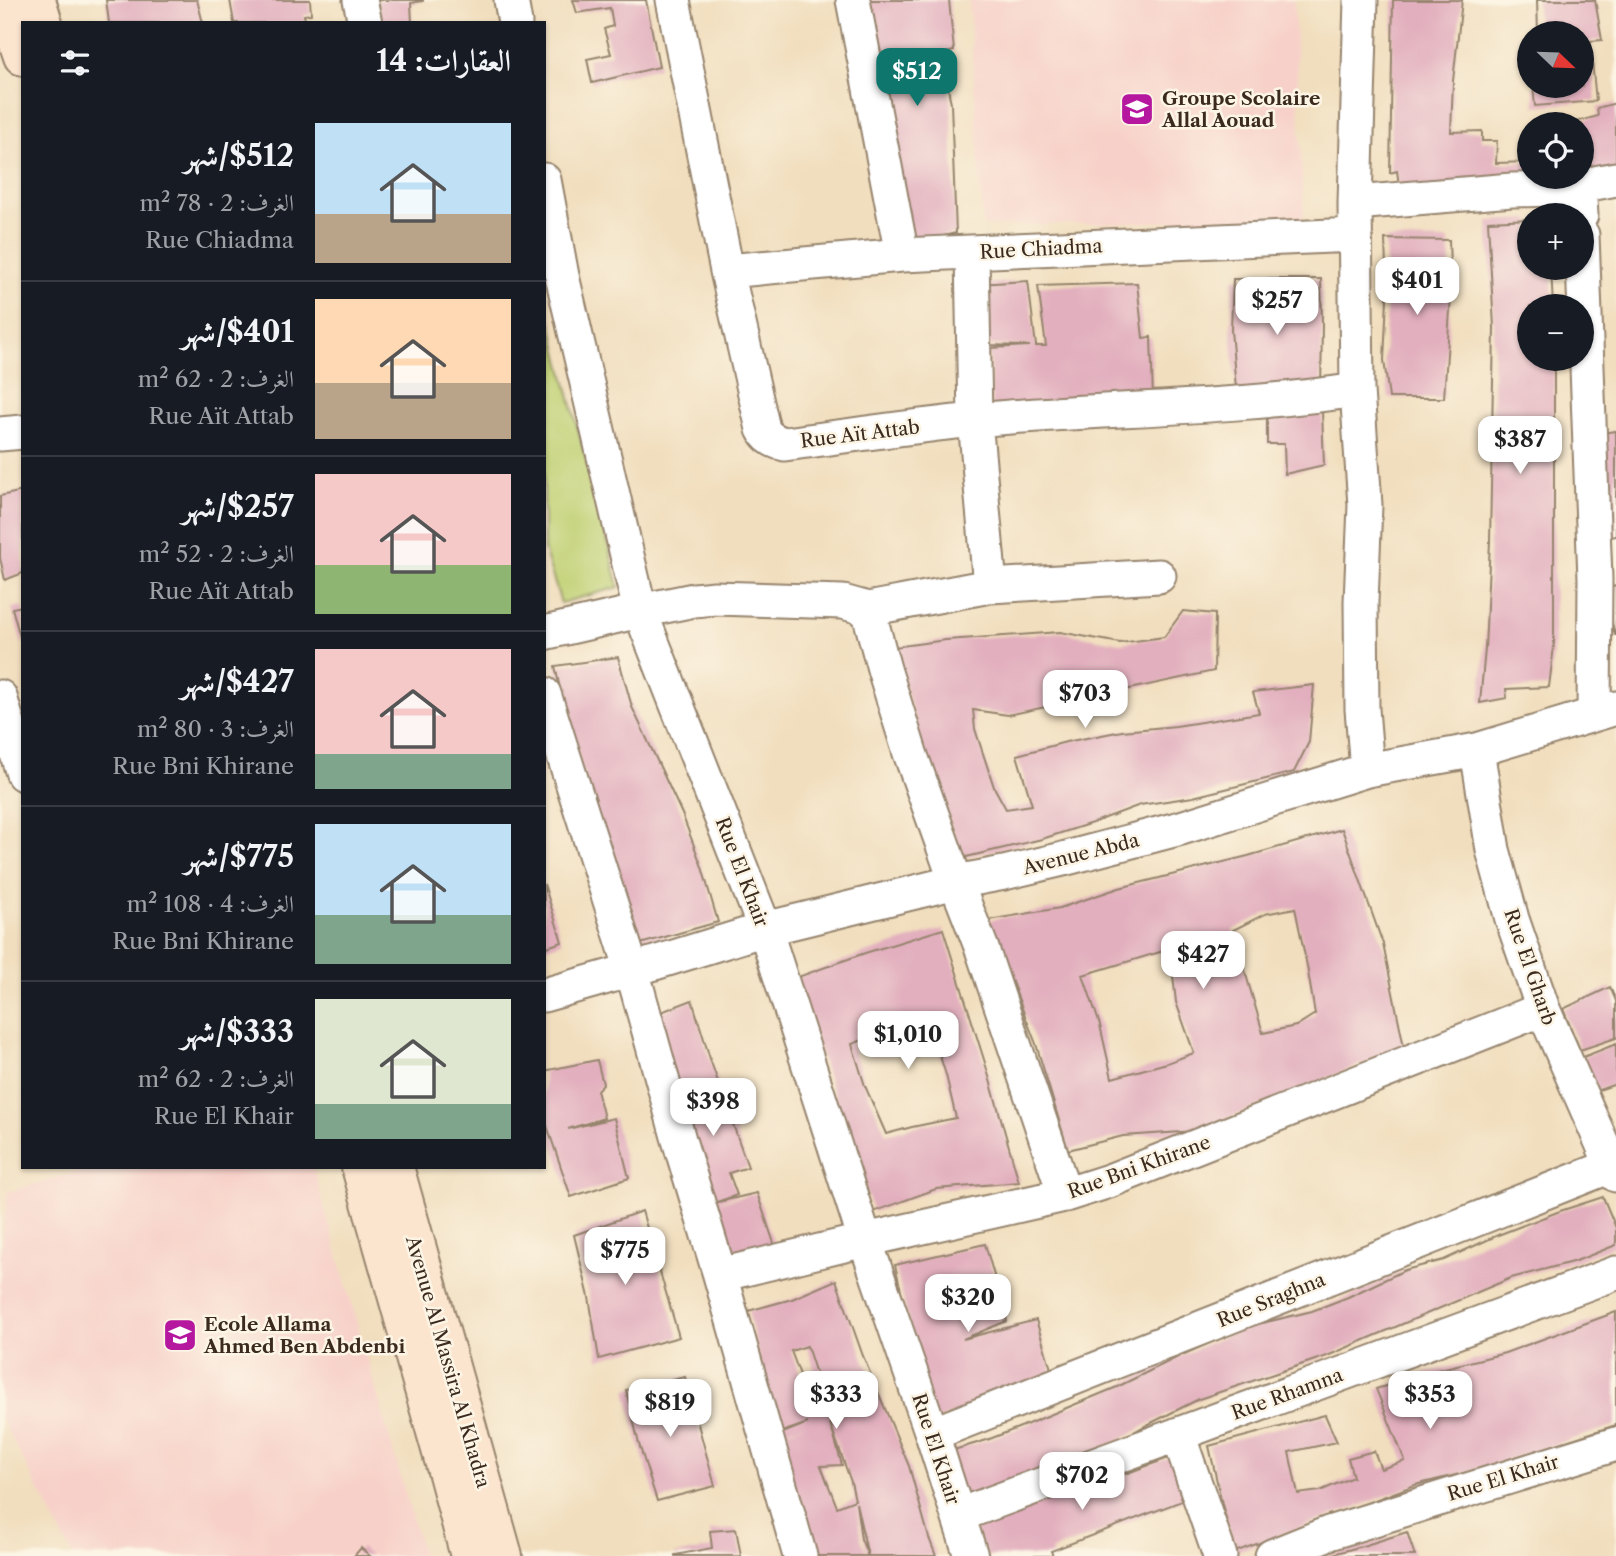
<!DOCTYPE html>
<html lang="ar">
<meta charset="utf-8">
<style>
body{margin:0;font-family:"Libre Caslon Text",Amiri,serif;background:#20242c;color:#f1f3f6;direction:rtl;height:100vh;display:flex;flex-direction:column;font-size:26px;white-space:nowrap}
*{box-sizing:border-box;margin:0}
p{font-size:23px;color:#9ea1a6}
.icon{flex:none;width:38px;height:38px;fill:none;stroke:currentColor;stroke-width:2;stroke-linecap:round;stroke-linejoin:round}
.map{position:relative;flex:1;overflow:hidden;direction:ltr}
.panel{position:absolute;left:21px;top:21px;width:525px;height:1148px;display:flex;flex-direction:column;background:#171b24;border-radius:0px;box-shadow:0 2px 5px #0004;direction:rtl}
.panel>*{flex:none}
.needle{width:46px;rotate:113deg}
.controls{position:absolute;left:1517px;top:21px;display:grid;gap:14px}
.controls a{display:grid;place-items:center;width:77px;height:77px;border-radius:50%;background:#171b24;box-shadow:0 2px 5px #0004;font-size:35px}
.price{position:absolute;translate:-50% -60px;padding:0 16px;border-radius:14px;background:#fff;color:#222;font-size:23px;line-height:46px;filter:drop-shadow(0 2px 4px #0008)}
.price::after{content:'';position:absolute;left:50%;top:42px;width:21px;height:16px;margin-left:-10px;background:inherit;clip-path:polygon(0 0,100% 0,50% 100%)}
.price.on{background:#0f766e;color:#fff}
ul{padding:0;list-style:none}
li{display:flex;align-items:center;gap:21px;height:175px;padding:0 35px}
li+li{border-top:2px solid #363941}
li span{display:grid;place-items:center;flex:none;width:196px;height:140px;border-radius:0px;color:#555}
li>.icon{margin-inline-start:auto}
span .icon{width:84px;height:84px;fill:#fffc;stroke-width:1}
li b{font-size:30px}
h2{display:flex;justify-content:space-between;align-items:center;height:84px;padding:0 35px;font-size:30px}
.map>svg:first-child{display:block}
.built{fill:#f7d1c9}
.green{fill:#bfd072;stroke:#7d7d48;stroke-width:2}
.building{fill:#e2afbe;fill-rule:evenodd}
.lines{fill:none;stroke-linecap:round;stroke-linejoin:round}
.minor-casing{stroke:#96846e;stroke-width:37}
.secondary-casing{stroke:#96846e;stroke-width:42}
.minor{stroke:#fff;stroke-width:33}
.secondary{stroke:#fce5cf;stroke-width:38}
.labels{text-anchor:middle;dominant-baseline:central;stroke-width:5;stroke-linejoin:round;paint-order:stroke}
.poi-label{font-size:19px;font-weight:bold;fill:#3b2a1e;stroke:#fcf5e5;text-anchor:start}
.street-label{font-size:19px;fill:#3b2a1e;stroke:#fcf5e5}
</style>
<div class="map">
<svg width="1616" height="1556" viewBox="0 0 1616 1556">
<rect width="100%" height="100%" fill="#fcf5e5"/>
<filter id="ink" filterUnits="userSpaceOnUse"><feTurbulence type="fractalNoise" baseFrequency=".0143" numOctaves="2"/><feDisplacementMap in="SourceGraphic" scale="14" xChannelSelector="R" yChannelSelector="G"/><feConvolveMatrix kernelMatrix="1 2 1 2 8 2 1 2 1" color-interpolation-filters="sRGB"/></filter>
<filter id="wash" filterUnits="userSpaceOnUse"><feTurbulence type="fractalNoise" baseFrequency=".00686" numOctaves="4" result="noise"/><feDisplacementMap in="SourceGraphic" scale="28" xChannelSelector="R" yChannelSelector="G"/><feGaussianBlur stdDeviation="1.57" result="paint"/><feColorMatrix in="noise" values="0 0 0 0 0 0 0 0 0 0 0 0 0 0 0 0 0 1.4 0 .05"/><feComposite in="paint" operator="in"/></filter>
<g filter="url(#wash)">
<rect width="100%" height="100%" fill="#f1debe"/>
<path class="built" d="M969,0H1294L1304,218L983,226Z
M95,1167H313L423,1556H73L0,1416V1255L8,1192Z"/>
<path class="green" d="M544,298L619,587L561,603L544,549Z"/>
<g id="blocks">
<path class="building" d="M106,0H197L203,23H109Z
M230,0H310L311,14L304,15L306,23H234Z
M377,0H423V1L411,3L412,23H381Z
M573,0H646L659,67L592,83L587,59L611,54L604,29L613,26L610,8L577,13Z
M863,0H949L954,51L942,54L951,104L956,233L909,244Z
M1393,0H1462L1453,81L1451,132L1482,131V141H1497L1496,163L1530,162V177L1401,199L1397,171L1390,173Z
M1537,0H1595L1602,40L1590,41L1596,101L1535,106L1533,86H1582V33H1538Z
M1616,103V171L1582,177V124L1572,123L1598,116L1597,108Z
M1530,219V268H1551L1553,306H1530V359H1554V646L1549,687L1506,689L1507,698L1480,703L1485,649L1490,541L1494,327L1488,221Z
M1385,239L1449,240L1451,295L1444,398H1389L1384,360L1387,298Z
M1233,279H1321L1322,323L1321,393L1237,400L1231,330Z
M1028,281L1036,346H1046L1038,286L1137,283L1143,338L1151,337L1153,398L992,411L989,348L1030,346L983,345L979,284Z
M1322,410L1324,465L1285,474L1284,444H1267V411Z
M1616,431V536L1602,539L1601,433Z
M23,491V573L5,580L0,558V496Z
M1616,586V635H1615L1604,589Z
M23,606V643L22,644L12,608Z
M1183,611L1215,614L1214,671L1008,715L973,710L975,729L994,787L1006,809L1032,805L1017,755L1066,742L1122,731L1176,726L1259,713L1253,692L1314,685L1309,742L1294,772L1193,797L1140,805L1092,823L1042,839L962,858L922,746L894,647L946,640L1060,632L1120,643L1164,637Z
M618,657L632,707L682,814L702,867L718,922L640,944L624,890L603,835L569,729L555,666Z
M1342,829L1383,944L1404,1047L1197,1131L1123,1136L1068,1150L1036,1044L988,920L1060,908L1119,888L1248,856ZM1295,908L1307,966L1315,1014L1296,1026L1263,1033L1233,930L1265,914ZM1170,949L1176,1002L1194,1053L1167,1063L1112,1078L1100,1025L1083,975Z
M544,884L562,942L544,948Z
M943,929L986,1066L1019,1182L936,1189L873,1212L795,978L865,953ZM927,1015L946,1075L956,1118L912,1127L886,1134L865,1086L852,1044Z
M1610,987L1616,1001V1038L1580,1050L1563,1009Z
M692,1000L711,1062L748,1167L729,1173L737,1195L714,1203L757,1193L779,1258L737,1266L724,1254L656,1030L661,1012Z
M1616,1044V1084L1596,1091L1583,1057Z
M597,1060L603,1084L597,1090L604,1118L568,1129L614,1118L629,1178L571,1197L544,1117V1071Z
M1603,1197L1616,1228V1245L1576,1261L1511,1278L1327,1356L1199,1399L1141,1428L1084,1462L961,1501L947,1452L987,1440L1023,1426L1117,1387L1182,1355L1246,1327L1312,1311L1348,1297L1405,1270L1444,1260L1498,1235L1560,1211Z
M642,1211L679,1337L599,1359L589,1297L574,1235Z
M985,1244L1007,1321L963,1339L1036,1320L1055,1382L936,1420L917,1358L895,1265Z
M836,1280L863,1356L909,1466L929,1538L936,1556H868L856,1503L861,1539L868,1556H815L778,1435L808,1423L776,1434L748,1311L792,1299ZM807,1346L817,1377L803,1383L791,1351ZM830,1423L851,1482L855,1500L837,1507L821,1466L842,1465Z
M1616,1312V1425L1472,1471L1415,1485L1235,1552L1222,1504L1209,1446L1325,1415L1337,1442L1289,1452L1298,1494L1320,1491L1353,1477L1348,1458L1374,1451L1381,1469L1405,1461L1376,1389L1441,1369L1505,1353Z
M685,1377L715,1486L657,1501L639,1444L626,1390Z
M1174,1456L1187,1499L1051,1551L1053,1556H987L972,1524L1106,1481Z
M736,1529L741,1556H675V1555L712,1548L710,1531Z
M1407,1532L1415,1556H1326L1366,1545Z
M361,1548L370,1556H354Z"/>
</g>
</g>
<g filter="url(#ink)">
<use href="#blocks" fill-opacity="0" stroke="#96846e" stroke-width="2"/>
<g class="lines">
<g class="minor-casing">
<path id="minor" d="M360,0L365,23
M511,0L515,23
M673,0L727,271L763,429C767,438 775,442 785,444C848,436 912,426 975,420C1102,408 1230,409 1357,390
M853,0L902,255
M1361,0L1355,203L1357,390L1365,505L1361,602L1362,709L1367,770
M544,180L562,276L640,611L765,929L865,1240L932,1434L971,1556
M1355,203L1512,190L1561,189L1579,186
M1581,215L1579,186L1616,179
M1582,235L1595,579L1594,714
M972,253L975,420L990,586
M727,271L902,255L1355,235
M0,434L23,432
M868,609L884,669L910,753L956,882L982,949L1065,1195
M544,633L640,611L694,600L715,598L843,602L868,609L990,586L1159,576
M544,694L632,970L679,1140L720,1275L800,1556
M0,697L23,774
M1477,750L1493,850L1512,919L1543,1009L1616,1175
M544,995L632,970L765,929L956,882L1004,873L1063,859L1181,828L1367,770L1477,750L1616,708
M720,1275L865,1240L1065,1195L1109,1181L1543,1009
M932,1434L1611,1166
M1178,1434L1220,1556
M959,1515L1616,1273
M1272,1556L1329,1533L1616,1444"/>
</g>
<g class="secondary-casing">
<path id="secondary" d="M4,0L23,56
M36,0L43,23
M361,1167L448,1474L470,1556
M394,1167L503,1556"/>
</g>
<use href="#minor" class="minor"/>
<use href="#secondary" class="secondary"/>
</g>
</g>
<defs>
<g id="school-square" transform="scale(1.75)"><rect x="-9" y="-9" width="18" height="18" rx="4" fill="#b5179e" stroke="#fcf5e5"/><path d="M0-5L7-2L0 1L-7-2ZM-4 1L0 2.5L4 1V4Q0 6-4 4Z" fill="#fff"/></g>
</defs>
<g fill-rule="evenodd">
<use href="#school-square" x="1137" y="109"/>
<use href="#school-square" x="180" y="1335"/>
</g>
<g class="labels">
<g class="poi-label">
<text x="1162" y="98">Groupe Scolaire<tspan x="1162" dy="22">Allal Aouad</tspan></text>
<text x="204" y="1324">Ecole Allama<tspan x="204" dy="22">Ahmed Ben Abdenbi</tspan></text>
</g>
<g class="street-label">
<text transform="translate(1041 249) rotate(-3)">Rue Chiadma</text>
<text transform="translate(860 434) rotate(-7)">Rue Aït Attab</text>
<text transform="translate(1081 854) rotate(-14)">Avenue Abda</text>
<text transform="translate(742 872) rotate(69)">Rue El Khair</text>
<text transform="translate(1530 967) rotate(71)">Rue El Gharb</text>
<text transform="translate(1139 1167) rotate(-20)">Rue Bni Khirane</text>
<text transform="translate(1271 1300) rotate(-22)">Rue Sraghna</text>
<text transform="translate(448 1362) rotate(74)">Avenue Al Massira Al Khadra</text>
<text transform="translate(1287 1394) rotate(-20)">Rue Rhamna</text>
<text transform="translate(936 1449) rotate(72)">Rue El Khair</text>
<text transform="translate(1503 1478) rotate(-17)">Rue El Khair</text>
</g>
</g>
</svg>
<div class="controls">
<a><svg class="needle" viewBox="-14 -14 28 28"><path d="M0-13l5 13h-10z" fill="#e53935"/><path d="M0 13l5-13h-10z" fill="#9ea1a6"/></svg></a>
<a><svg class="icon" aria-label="locate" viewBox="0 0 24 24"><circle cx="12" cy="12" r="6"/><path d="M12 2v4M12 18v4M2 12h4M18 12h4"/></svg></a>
<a>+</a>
<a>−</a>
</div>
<b class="price on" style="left:917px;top:108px">$512</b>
<b class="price" style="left:1417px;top:317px">$401</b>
<b class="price" style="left:1277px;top:337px">$257</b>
<b class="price" style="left:1520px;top:476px">$387</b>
<b class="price" style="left:1085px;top:730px">$703</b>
<b class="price" style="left:1203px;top:991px">$427</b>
<b class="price" style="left:908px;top:1071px">$1,010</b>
<b class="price" style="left:713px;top:1138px">$398</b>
<b class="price" style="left:625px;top:1287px">$775</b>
<b class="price" style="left:968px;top:1334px">$320</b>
<b class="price" style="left:836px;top:1431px">$333</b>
<b class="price" style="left:1430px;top:1431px">$353</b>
<b class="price" style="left:670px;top:1439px">$819</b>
<b class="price" style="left:1082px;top:1512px">$702</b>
<section class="panel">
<h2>العقارات: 14<svg class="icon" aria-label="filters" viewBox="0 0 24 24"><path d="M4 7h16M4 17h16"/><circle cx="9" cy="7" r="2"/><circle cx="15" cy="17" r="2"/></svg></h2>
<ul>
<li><span style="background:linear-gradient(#bfe0f5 65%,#b9a48a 0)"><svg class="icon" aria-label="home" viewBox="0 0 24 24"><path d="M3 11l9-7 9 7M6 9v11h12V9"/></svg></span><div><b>$512/شهر</b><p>الغرف: 2 · 78 m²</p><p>Rue Chiadma</p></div></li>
<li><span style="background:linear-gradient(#ffd9b3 60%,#b9a48a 0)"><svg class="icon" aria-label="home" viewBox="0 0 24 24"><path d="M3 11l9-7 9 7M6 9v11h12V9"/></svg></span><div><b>$401/شهر</b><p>الغرف: 2 · 62 m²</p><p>Rue Aït Attab</p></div></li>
<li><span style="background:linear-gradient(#f6c9c9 65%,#8fb573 0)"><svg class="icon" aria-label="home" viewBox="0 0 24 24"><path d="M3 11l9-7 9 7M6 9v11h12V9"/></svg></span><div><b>$257/شهر</b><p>الغرف: 2 · 52 m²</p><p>Rue Aït Attab</p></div></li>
<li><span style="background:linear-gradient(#f6c9c9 75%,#7fa58c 0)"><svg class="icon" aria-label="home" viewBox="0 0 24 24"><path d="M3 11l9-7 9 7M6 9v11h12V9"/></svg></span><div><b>$427/شهر</b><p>الغرف: 3 · 80 m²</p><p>Rue Bni Khirane</p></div></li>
<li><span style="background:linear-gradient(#bfe0f5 65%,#7fa58c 0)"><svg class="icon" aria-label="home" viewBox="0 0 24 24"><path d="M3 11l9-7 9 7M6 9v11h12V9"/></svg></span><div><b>$775/شهر</b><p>الغرف: 4 · 108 m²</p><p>Rue Bni Khirane</p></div></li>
<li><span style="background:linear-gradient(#dfe7d0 75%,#7fa58c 0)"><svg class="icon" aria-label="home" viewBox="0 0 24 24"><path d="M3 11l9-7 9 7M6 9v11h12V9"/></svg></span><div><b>$333/شهر</b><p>الغرف: 2 · 62 m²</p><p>Rue El Khair</p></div></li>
</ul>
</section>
</div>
